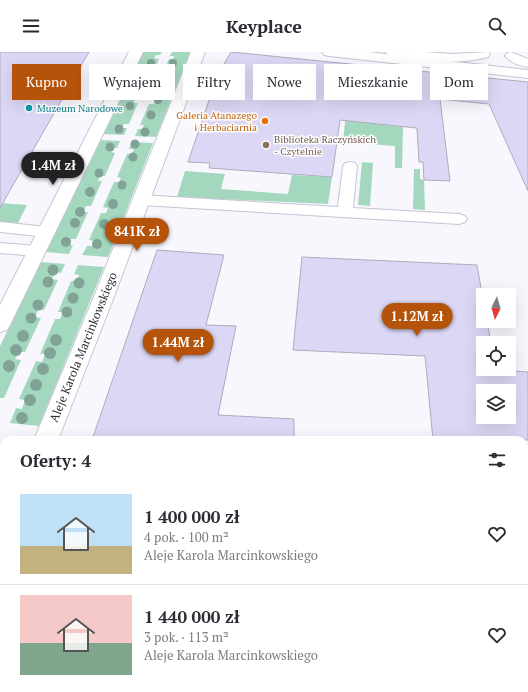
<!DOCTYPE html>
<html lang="pl">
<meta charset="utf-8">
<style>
body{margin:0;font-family:"PT Serif",serif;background:#f7f7f7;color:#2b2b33;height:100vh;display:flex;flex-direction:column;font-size:15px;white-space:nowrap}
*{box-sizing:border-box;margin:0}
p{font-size:13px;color:#7c7c81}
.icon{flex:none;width:22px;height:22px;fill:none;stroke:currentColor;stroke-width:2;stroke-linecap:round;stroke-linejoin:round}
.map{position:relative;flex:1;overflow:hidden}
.panel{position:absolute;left:0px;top:384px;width:528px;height:256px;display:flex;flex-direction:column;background:#fff;border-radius:12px 12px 0 0;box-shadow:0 4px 16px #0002}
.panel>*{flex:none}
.top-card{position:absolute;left:12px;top:12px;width:504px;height:36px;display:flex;gap:8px}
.needle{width:26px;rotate:185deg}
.buttons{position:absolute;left:476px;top:236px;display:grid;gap:8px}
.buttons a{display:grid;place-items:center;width:40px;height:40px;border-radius:0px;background:#fff;box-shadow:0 4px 16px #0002;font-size:20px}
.price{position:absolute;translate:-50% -34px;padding:0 9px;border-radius:14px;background:#b45309;color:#fff;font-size:13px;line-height:26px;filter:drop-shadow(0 1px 2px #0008)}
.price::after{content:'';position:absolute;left:50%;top:24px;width:12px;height:9px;margin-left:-6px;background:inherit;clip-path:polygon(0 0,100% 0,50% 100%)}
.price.current{background:#222;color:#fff}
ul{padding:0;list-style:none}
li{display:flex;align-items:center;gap:12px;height:100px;padding:0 20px}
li+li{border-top:1px solid #e1e1e2}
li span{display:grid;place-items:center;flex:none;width:112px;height:80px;border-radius:0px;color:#555}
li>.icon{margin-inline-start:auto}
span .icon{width:48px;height:48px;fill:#fffc;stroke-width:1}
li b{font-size:17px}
h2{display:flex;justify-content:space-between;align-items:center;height:48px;padding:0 20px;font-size:17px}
.chip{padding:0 14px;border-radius:0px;background:#fff;box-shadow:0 4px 16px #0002;font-size:14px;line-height:36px}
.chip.current{background:#b45309;color:#fff}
header{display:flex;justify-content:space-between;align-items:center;height:52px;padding:0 20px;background:#fff;font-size:18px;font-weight:700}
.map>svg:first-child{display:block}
.green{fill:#a4d8be}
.building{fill:#dcd7f4;stroke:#aeacbc;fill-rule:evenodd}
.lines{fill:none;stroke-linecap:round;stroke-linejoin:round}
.service-casing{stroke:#c8c3d4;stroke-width:2}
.minor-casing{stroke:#c8c3d4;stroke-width:2}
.service{fill:#fff;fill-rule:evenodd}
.minor{fill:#fff;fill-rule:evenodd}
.tram{stroke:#69686e;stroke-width:1}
.tree{fill:#80a297}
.culture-dot{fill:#0f9aa8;stroke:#fff;stroke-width:1.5}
.food-dot{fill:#e8710a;stroke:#fff;stroke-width:1.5}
.education-dot{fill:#8d6e63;stroke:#fff;stroke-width:1.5}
.labels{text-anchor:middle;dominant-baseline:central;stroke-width:3;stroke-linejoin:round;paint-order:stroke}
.far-culture-label{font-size:10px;fill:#0d838f;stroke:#fff;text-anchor:start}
.far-food-label{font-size:10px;fill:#c56008;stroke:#fff;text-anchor:end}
.far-education-label{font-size:10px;fill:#785e54;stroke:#fff;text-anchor:start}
.street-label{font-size:12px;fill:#2f2d33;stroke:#fff}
</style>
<header><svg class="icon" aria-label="menu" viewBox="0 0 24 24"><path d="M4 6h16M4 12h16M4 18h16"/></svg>Keyplace<svg class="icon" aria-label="search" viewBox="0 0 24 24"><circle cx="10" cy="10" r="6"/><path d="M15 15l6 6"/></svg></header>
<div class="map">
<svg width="528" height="640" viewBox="0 0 528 640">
<rect width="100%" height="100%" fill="#f8f7fe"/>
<path class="green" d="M143,0H162L160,3H156L154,6L159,7L151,24H146L145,27L149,28L140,47H135L134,51H138L129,72H124L122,76H127L124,83L103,82Z
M172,0H190L156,85L135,84L138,77H142L144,73H140L149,52H154L155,48H151L159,28H164L165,25L161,24L169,7H173L174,4H170Z
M346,60L377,72L403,75L402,116H395V94L343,90Z
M100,88L120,89L117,96H113L111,100L115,101L105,124H100L98,129H102L91,154H86L84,160H88L76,187H71L69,193H73L69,202L45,200Z
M132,90L153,91L108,205L82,203L87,194H92L94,189L89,188L101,161H106L108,156L103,155L114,130H119L121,126L117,125L127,102H132L134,97H129Z
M362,110L373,111L370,154L358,153Z
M414,117H420V127L424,128L425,158L413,157Z
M185,119L225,122L221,137L288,142L292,123L332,125L328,152L177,145Z
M0,151L27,153L18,171L0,170Z
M41,210L65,212L61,221L55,220L52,227L58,228L44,258H38L35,265L41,266L25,300H19L15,307L21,308L4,346H0V294Z
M78,213L104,215L39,374L10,371L16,356L22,357L25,348L19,347L36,309L42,310L45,302H40L55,267H60L63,260H58L71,229H77L79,223L74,222Z"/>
<path class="building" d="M0,0H89L0,156Z
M231,0L528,30V139L489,52L440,47L450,129L424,128L423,110H419L417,76L340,68L332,125L209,116L210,111L188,110L218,22Z
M157,198L224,203L206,273L236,274L218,363L294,367V388H92Z
M302,205L477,213L483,247V269H487L491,291H483V317L528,320V388H433L425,304L293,298ZM483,339H509V365H483Z"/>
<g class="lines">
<g class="service-casing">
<path id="service" d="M386,0H425L452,2L489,0L490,2L488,5C456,14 424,7 392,4L388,3Z
M511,0L528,7V15C519,13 511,11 505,4L507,1Z
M350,110L355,111L357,114L353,156L459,162L465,164L467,167L465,170L459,172L141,153L136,151L133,148L136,145L141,143L338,155L343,114L345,111Z
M0,170L47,175L53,177L55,180L53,183L47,185L0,180Z
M0,191L37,194L43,195L45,199L43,203L37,204L0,201Z"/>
</g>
<g class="minor-casing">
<path id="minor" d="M129,0H143L10,273L7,278L0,280V253Z
M191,0H205L115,242L58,388H34L95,242Z
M322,0H368L528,18V26L329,4L324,3Z
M4,481V512L0,513V482Z
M528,576V602L524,603V577Z
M0,606L4,607V635L0,634Z"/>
</g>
<use href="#service" class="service"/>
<use href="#minor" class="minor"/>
<path class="tram" d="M524,581L528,580
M524,598L528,597
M0,612L4,613
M0,630H4"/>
</g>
<g class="tree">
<circle cx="151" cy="11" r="4"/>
<circle cx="173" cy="11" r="4"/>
<circle cx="380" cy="26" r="4"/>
<circle cx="164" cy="32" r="4"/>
<circle cx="137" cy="38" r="4"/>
<circle cx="158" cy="48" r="4"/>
<circle cx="130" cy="54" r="4"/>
<circle cx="151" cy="63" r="4.5"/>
<circle cx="119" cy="77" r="4.5"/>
<circle cx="145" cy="80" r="4.5"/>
<circle cx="135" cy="92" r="4.5"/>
<circle cx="110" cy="95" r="4.5"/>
<circle cx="133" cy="105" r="4.5"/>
<circle cx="99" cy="121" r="4.5"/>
<circle cx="122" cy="133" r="4.5"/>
<circle cx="90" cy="140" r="5"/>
<circle cx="113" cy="152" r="5"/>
<circle cx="80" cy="160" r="5"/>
<circle cx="75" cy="171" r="5"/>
<circle cx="104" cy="172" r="5"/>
<circle cx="66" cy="190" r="5"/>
<circle cx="97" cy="192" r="5"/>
<circle cx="53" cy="218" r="5.5"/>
<circle cx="48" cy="230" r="5.5"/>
<circle cx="79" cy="231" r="5.5"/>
<circle cx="73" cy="246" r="5.5"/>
<circle cx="38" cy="253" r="5.5"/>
<circle cx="67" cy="260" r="5.5"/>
<circle cx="31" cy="266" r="5.5"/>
<circle cx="23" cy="284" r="6"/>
<circle cx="56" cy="288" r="6"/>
<circle cx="16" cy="298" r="6"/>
<circle cx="50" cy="301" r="6"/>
<circle cx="9" cy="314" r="6"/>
<circle cx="43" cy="317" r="6"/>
<circle cx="36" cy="333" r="6"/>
<circle cx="30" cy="348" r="6"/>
<circle cx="22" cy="366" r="6"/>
</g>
<circle class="culture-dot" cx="29" cy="56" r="4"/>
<circle class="food-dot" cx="265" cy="69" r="4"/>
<circle class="education-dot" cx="266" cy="93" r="4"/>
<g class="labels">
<g class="far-culture-label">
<text x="37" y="56">Muzeum Narodowe</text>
</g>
<g class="far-food-label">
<text x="257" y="63">Galeria Atanazego<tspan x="257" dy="12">i Herbaciarnia</tspan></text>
</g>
<g class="far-education-label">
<text x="274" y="87">Biblioteka Raczyńskich<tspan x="274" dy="12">- Czytelnie</tspan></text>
</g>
<g class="street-label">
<text transform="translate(83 295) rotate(-68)">Aleje Karola Marcinkowskiego</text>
</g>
</g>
</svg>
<div class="buttons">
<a><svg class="needle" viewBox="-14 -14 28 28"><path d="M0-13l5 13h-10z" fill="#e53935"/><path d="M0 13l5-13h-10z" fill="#7c7c81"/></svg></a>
<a><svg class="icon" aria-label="locate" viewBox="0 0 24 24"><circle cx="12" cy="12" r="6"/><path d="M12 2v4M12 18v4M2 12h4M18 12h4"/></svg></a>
<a><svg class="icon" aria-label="layers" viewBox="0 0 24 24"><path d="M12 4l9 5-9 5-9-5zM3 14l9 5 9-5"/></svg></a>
</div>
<b class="price current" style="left:53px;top:134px">1.4M zł</b>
<b class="price" style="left:137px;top:200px">841K zł</b>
<b class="price" style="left:417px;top:285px">1.12M zł</b>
<b class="price" style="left:178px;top:311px">1.44M zł</b>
<div class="top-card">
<a class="chip current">Kupno</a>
<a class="chip">Wynajem</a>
<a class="chip">Filtry</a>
<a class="chip">Nowe</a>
<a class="chip">Mieszkanie</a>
<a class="chip">Dom</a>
</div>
<section class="panel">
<h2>Oferty: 4<svg class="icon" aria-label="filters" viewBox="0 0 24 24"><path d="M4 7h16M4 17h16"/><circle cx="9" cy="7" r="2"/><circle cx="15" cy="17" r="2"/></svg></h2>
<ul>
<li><span style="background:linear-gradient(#bfe0f5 65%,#c2b280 0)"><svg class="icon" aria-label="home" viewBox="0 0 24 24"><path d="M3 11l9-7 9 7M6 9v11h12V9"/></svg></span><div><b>1 400 000 zł</b><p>4 pok. · 100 m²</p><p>Aleje Karola Marcinkowskiego</p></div><svg class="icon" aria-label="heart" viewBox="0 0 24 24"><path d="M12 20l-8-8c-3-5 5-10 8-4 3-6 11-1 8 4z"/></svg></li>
<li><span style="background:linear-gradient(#f6c9c9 60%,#7fa58c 0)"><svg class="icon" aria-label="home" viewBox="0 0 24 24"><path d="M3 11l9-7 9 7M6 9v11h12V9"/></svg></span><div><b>1 440 000 zł</b><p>3 pok. · 113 m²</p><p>Aleje Karola Marcinkowskiego</p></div><svg class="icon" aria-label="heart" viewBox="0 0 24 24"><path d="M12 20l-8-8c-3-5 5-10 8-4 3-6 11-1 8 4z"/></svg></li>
</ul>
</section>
</div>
